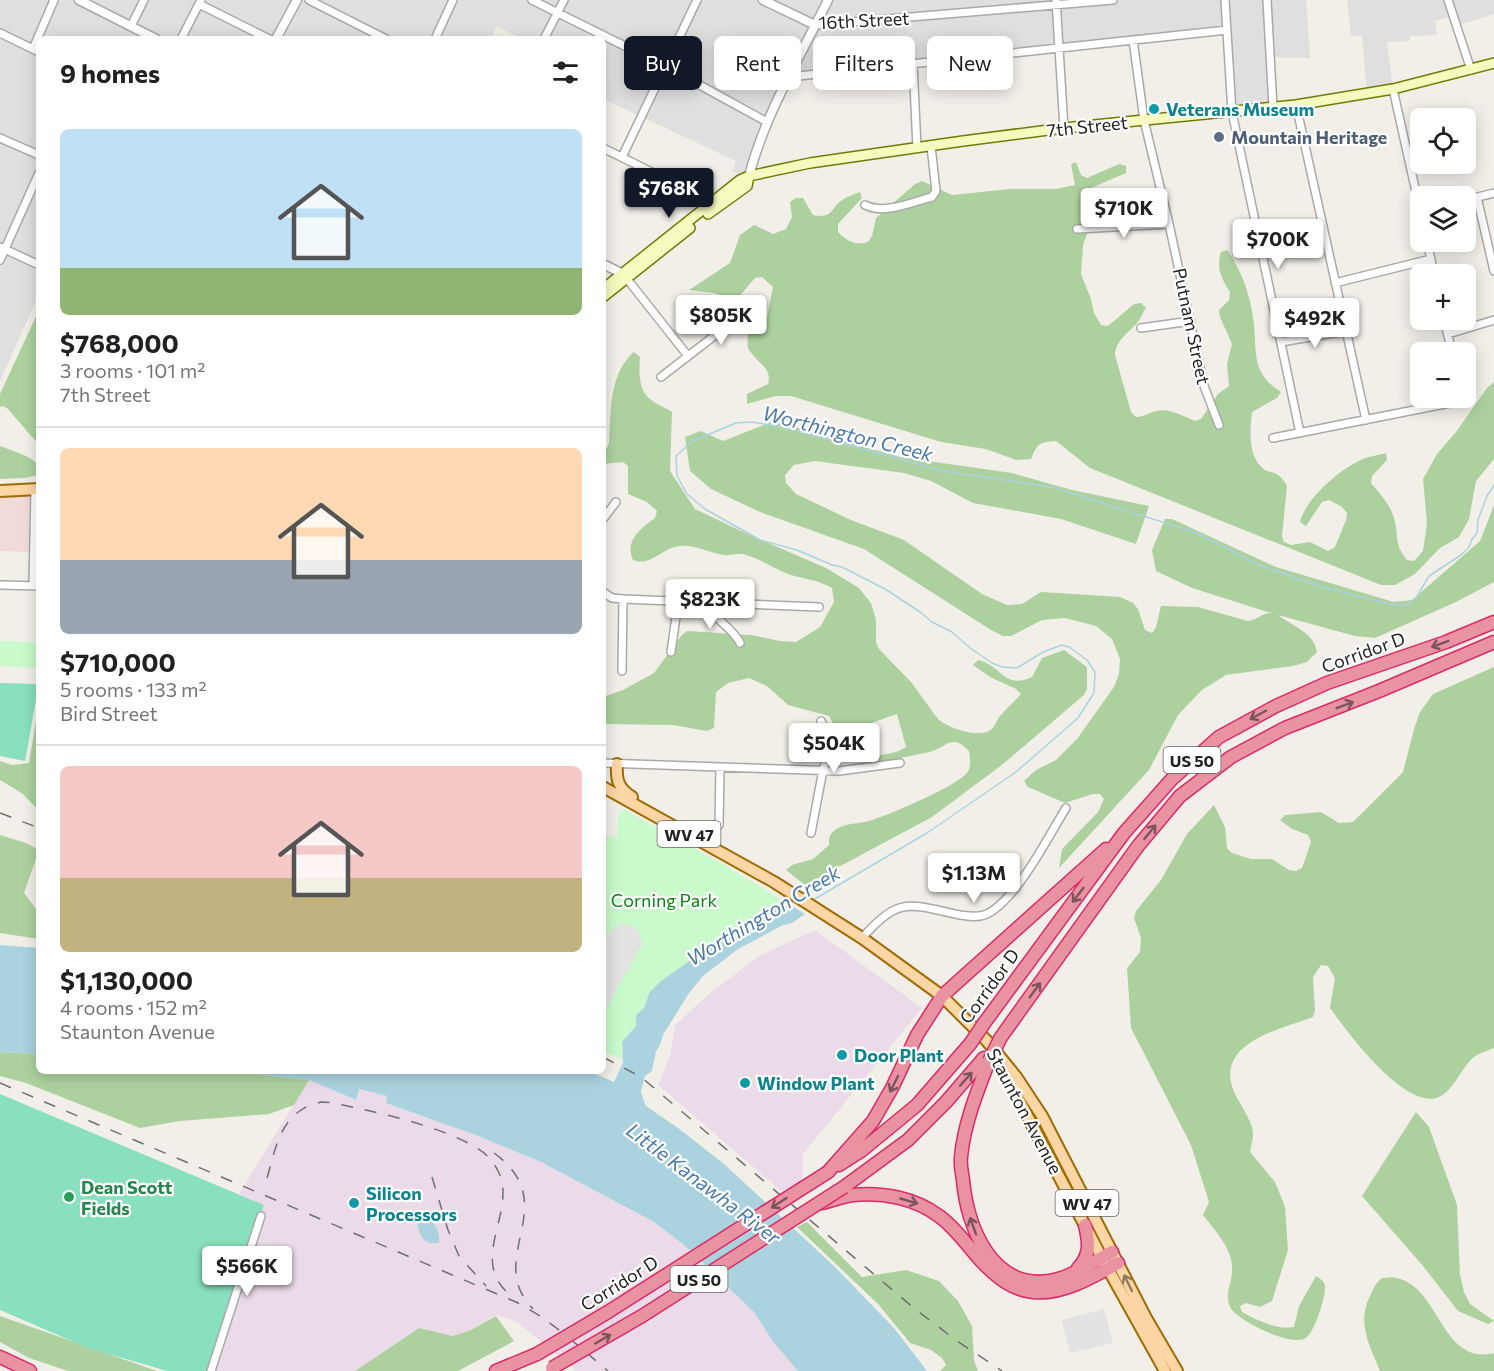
<!DOCTYPE html>
<meta charset="utf-8">
<style>
body{margin:0;font-family:Commissioner,sans-serif;background:#f6f6f6;color:#202124;height:100vh;display:flex;flex-direction:column;font-size:22px;white-space:nowrap}
*{box-sizing:border-box;margin:0}
p{font-size:20px;color:#757577}
.icon{flex:none;width:33px;height:33px;fill:none;stroke:currentColor;stroke-width:2;stroke-linecap:round;stroke-linejoin:round}
.map{position:relative;flex:1;overflow:hidden}
.drawer{position:absolute;left:36px;top:36px;width:570px;height:1038px;display:flex;flex-direction:column;background:#fff;border-radius:9px;box-shadow:0 3px 15px #0003}
.drawer>*{flex:none}
.banner{position:absolute;left:624px;top:36px;width:570px;height:54px;display:flex;gap:12px}
.controls{position:absolute;left:1410px;top:108px;display:grid;gap:12px}
.controls a{display:grid;place-items:center;width:66px;height:66px;border-radius:9px;background:#fff;box-shadow:0 3px 15px #0003;font-size:30px}
.price{position:absolute;translate:-50% -51px;padding:0 14px;border-radius:6px;background:#fff;color:#222;font-size:20px;line-height:39px;filter:drop-shadow(0 2px 3px #0008)}
.price::after{content:'';position:absolute;left:50%;top:36px;width:18px;height:14px;margin-left:-9px;background:inherit;clip-path:polygon(0 0,100% 0,50% 100%)}
.price.selected{background:#111827;color:#fff}
ul{padding:0;list-style:none}
li{display:grid;align-content:center;gap:12px;height:318px;padding:0 24px}
li+li{border-top:2px solid #e0e0e0}
li span{display:grid;place-items:center;height:186px;border-radius:9px;color:#555}
li>.icon{margin-inline-start:auto}
span .icon{width:108px;height:108px;fill:#fffc;stroke-width:1}
li b{font-size:26px}
h2{display:flex;justify-content:space-between;align-items:center;height:72px;padding:0 24px;font-size:26px}
.tag{padding:0 21px;border-radius:9px;background:#fff;box-shadow:0 3px 15px #0003;font-size:21px;line-height:54px}
.tag.selected{background:#111827;color:#fff}
.map>svg:first-child{display:block}
.residential{fill:#e0dfdf}
.commercial{fill:#f2dad9}
.industrial{fill:#ebdbe8}
.forest{fill:#add19e}
.park{fill:#c8facc}
.pitch{fill:#88e0be}
.parking{fill:#e2e2e2}
.water{fill:#aad3df}
.lines{fill:none;stroke-linecap:round;stroke-linejoin:round}
.stream{stroke:#aad3df;stroke-width:1.5}
.minor-casing{stroke:#a9a9a9;stroke-width:10}
.tertiary-casing{stroke:#a9a9a9;stroke-width:11}
.secondary-casing{stroke:#707d05;stroke-width:12}
.primary-casing{stroke:#a06b00;stroke-width:14}
.motorway-casing{stroke:#dc2a67;stroke-width:15}
.minor{stroke:#fff;stroke-width:7}
.tertiary{stroke:#fff;stroke-width:8}
.secondary{stroke:#f7fabf;stroke-width:9}
.primary{stroke:#fcd6a4;stroke-width:10}
.motorway{stroke:#e892a2;stroke-width:12}
.rail{stroke:#707070;stroke-width:1.5;stroke-dasharray:12 12;stroke-linecap:butt}
.motorway-bridge-casing{stroke:#dc2a67;stroke-width:15;stroke-linecap:butt}
.motorway-bridge{stroke:#e892a2;stroke-width:12}
.oneway{stroke:#7b545c}
.oneway2{stroke:#8f7c63}
.culture-dot{fill:#0f9aa8;stroke:#fff;stroke-width:2}
.service-dot{fill:#5c6f8a;stroke:#fff;stroke-width:2}
.leisure-dot{fill:#2e9e5b;stroke:#fff;stroke-width:2}
.labels{text-anchor:middle;dominant-baseline:central;stroke-width:4.5;stroke-linejoin:round;paint-order:stroke}
.shield{fill:#fff;stroke:#646464;stroke-width:1.5}
.shield-label{font-size:16px;font-weight:bold;fill:#222}
.street-label{font-size:18px;fill:#222;stroke:#fff}
.culture-label{font-size:18px;font-weight:bold;fill:#0d838f;stroke:#fff;text-anchor:start}
.service-label{font-size:18px;font-weight:bold;fill:#4e5e75;stroke:#fff;text-anchor:start}
.park-label{font-size:18px;fill:#0c8416;stroke:#fff}
.leisure-label{font-size:18px;font-weight:bold;fill:#27864d;stroke:#fff;text-anchor:start}
.water-label{font-size:20px;font-style:italic;fill:#4a7aab;stroke:#fff}
</style>
<div class="map">
<svg width="1494" height="1371" viewBox="0 0 1494 1371">
<rect width="100%" height="100%" fill="#f2efe9"/>
<path class="residential" d="M0,0H1306L1310,58L1270,57L1273,107L1232,112L1227,31L790,77L749,176L732,172L736,161L603,99V39H522L497,26L490,39H39V294L0,381Z
M1347,0H1494V14L1456,26L1453,16L1435,21L1437,35L1410,36V41L1387,42L1393,89L1367,94L1362,36H1351Z"/>
<path class="commercial" d="M0,496H31L29,552L0,551Z"/>
<path class="industrial" d="M815,930L922,1008L803,1154L802,1196L794,1202L658,1085L670,1056L675,1025L709,994L759,956Z
M309,1080L355,1100L358,1089L387,1096L386,1103L478,1136L541,1162L654,1222L684,1245L754,1312L774,1343L798,1371H576L517,1322L496,1315L471,1330L453,1336L419,1328L355,1371H214L264,1205L239,1194Z"/>
<path class="forest" d="M1076,162L1081,175L1087,178L1119,164L1126,166V173L1091,188L1089,196L1100,214L1098,221L1091,224L1083,245L1081,274L1091,299L1094,313L1101,325L1108,326L1134,304L1141,303L1146,308C1143,312 1141,318 1138,322C1129,333 1116,339 1115,355L1131,412L1136,417C1144,417 1148,413 1156,411C1169,408 1183,416 1195,421L1201,419L1218,394L1229,386L1227,364L1232,344L1220,317L1219,310L1229,300L1230,292C1221,278 1216,268 1221,252L1227,250C1241,269 1250,294 1253,318C1258,349 1249,372 1281,392L1277,398L1252,412C1250,429 1247,458 1265,470C1268,472 1274,472 1278,475C1281,477 1285,482 1287,486L1282,536L1284,542L1291,545L1310,542L1328,551L1335,547L1346,520L1347,513L1342,507L1329,500L1322,502L1306,526L1300,522C1306,498 1341,468 1363,459C1370,456 1379,455 1386,453L1387,460L1372,476L1371,483C1379,493 1389,503 1393,515C1400,534 1392,541 1407,560L1414,561L1423,551L1427,523L1423,479L1437,454L1456,432L1487,388L1494,382V459L1476,481L1469,519L1459,537L1440,548L1415,574L1395,585H1381L1090,468L1056,441C1039,442 1038,443 1031,459L1016,460L986,449L941,442L791,396H776L747,404V394L768,384C773,367 755,362 748,348C747,344 748,338 748,334L766,323L773,287L762,277L755,278L736,300L714,293L689,290L730,263L740,235L754,225L773,234L786,229L792,217L790,202L796,198H803L813,215C833,219 830,209 842,200C847,197 854,194 860,192L862,198L838,224V232C847,241 855,246 868,242L872,236L876,218L915,184L922,181L952,195L1010,189H1056L1075,185L1071,164Z
M39,310V445L8,409L3,406L0,407V394Z
M634,352L640,357C639,371 638,390 650,399C657,405 665,407 672,412L670,471L695,509L741,531L826,568L859,588L871,603L876,620V642L879,649L911,682L938,719C948,728 981,740 993,728C996,724 997,719 1001,715C1007,708 1014,702 1021,694L1016,689L990,677L973,665L978,660C1001,665 1004,690 1032,677L1042,658L1064,650L1087,667V689L1084,695L1003,764L932,817L805,885L786,870L792,865L813,859L829,845C829,840 829,835 833,832C841,823 858,824 869,821C887,816 954,787 966,774C972,767 970,760 969,751C952,733 947,747 930,752L870,764L864,760C877,753 894,756 906,747L897,714L857,728H836L829,716L788,705L767,686L749,678L728,683L716,692L714,728L707,731L673,725L603,724V697L623,690L654,673L682,635L687,631L751,635L780,641L796,642L820,627L834,602L832,588C819,580 803,579 788,574C774,569 761,559 746,555C738,552 731,556 724,555C709,553 695,544 679,546C662,548 651,567 633,560C624,541 641,528 655,518L657,511L647,502L628,494V466L623,462L603,464V450L607,448L609,442C611,411 609,373 634,352Z
M774,421L900,457L1012,473L1072,490L1149,506L1136,544L1061,519L973,503L931,481L904,473L815,461L794,465L785,475L786,483L796,494L851,520L904,540L982,594L1007,605L1022,604L1041,592L1120,597L1133,603L1138,609L1145,630L1152,633L1156,627L1161,606L1198,607L1248,621C1257,620 1262,613 1271,613L1192,588L1156,571L1152,550L1165,519H1172L1276,567L1394,602L1412,600L1480,541L1494,505V582L1456,602L1375,638L1355,636L1278,615C1292,626 1314,632 1317,652L1307,662L1293,666L1226,675L1202,690L1178,715L1149,770L1059,868L1062,849L1098,812L1104,799L1100,794H1093L1065,803L1028,787L1024,781L1036,770L1056,760L1077,739L1114,687L1119,674L1120,659L1112,639L1096,626L1065,618L1042,620L1011,636H1003L991,630L864,549L760,512L711,489L690,471L685,437L701,431L723,441Z
M0,446C15,452 27,454 39,465V475L25,478L0,479Z
M1494,667V1048C1489,1050 1482,1052 1477,1055C1463,1064 1457,1084 1444,1094C1411,1120 1346,1030 1330,1008L1335,978L1328,966L1321,965L1313,977L1315,1011L1313,1017C1278,1030 1210,1044 1236,1096C1241,1105 1254,1125 1253,1134C1253,1140 1251,1146 1250,1152L1275,1182L1285,1207L1288,1250L1272,1301L1260,1307L1246,1303L1240,1306L1242,1312C1257,1320 1276,1330 1294,1327L1299,1306L1316,1276C1320,1278 1324,1281 1325,1286C1326,1297 1315,1330 1307,1337C1295,1349 1237,1321 1230,1307C1224,1293 1232,1284 1232,1271C1234,1250 1215,1231 1203,1215L1209,1202L1191,1145L1131,1028L1127,968L1140,952L1141,938L1134,918L1136,911L1161,880L1187,834L1214,805L1225,827L1227,848L1232,853L1251,859H1272L1289,870L1296,871L1302,868L1311,842L1308,835L1292,829L1280,820L1285,815L1321,812L1339,823L1353,822L1403,772L1414,729L1420,712L1433,694Z
M39,703V811L23,794L0,780V761L12,765L29,763Z
M0,835L26,843L39,850L24,893L39,913V939L0,933Z
M0,1052L39,1054V1071H226L309,1080L294,1105L269,1114L180,1121L140,1128L26,1083L0,1076Z
M1416,1112L1429,1127L1457,1205L1460,1275L1464,1292L1470,1304L1494,1321L1488,1324L1458,1311L1423,1266L1362,1196Z
M807,1222L862,1277L906,1270L939,1281L958,1301L972,1326L974,1360L978,1371H940L946,1365L942,1358L931,1350L910,1343L878,1304L797,1227Z
M1382,1278C1386,1278 1392,1277 1396,1278C1440,1286 1441,1366 1494,1353V1371H1380C1370,1346 1357,1324 1369,1298C1373,1290 1375,1283 1382,1278Z
M0,1316L157,1371H68L29,1358L0,1342Z
M496,1316L514,1341L458,1371H355L419,1328L453,1336L471,1330Z"/>
<path class="park" d="M0,641L39,642V668L0,666Z
M621,810H625L723,864L785,902L736,936L717,942L695,953L688,962L661,981L649,993L636,1026L622,1042V1059L603,1051V836L617,837L618,819Z"/>
<path class="pitch" d="M0,683L36,684L38,688L25,761L0,756Z
M0,1094L264,1205L211,1371H167L88,1348L0,1310Z"/>
<path class="parking" d="M621,924L632,926L637,929L640,933L642,944L603,1014V935L607,937L611,930Z
M1104,1309L1113,1343L1070,1353L1062,1320Z"/>
<path class="water" d="M785,902L805,914L792,923L783,925L738,949L703,976L689,993L663,1035L660,1045L656,1051L652,1071L645,1076L641,1091L643,1099L646,1106L678,1128L724,1164L834,1266L894,1328L927,1371H798L774,1343L754,1312L684,1245L654,1222L541,1162L478,1136L386,1103L387,1096L359,1089L356,1100L309,1080L226,1071H589L614,1082L623,1063L622,1042L636,1026V1015L644,1008L649,993L661,981L688,962L695,953L717,942L736,936Z
M0,945L39,948V1054L0,1052Z
M425,1213C433,1220 441,1232 439,1243C423,1245 420,1236 417,1223Z"/>
<g class="lines">
<path class="stream" d="M813,900L927,833L1016,772L1078,718L1094,693L1095,672L1087,660L1069,647L1062,645L1043,652L1017,668L1002,667L992,663L970,648L952,632L932,622L920,612L885,589L842,567L832,565L797,550L760,540L705,509L687,494L677,476L676,456L693,441L736,423L751,422L783,427L943,471L1052,487L1197,533L1259,565L1319,586L1389,604L1407,605L1416,598L1429,576L1461,555L1469,547L1472,539L1477,533L1478,520L1487,496L1494,485"/>
<g class="minor-casing">
<path id="minor" d="M309,0L386,39
M532,0L665,66L767,122
M1056,0L1064,128
M1225,0L1232,112L1300,433
M1267,0L1273,107
M1448,0L1471,70
M199,4L269,39
M815,25L1113,0
M131,26L144,0
M0,33L39,52
M181,39L201,0
M435,39L453,0
M544,39L564,0
M1133,40L1144,120L1169,224L1204,386L1219,425
M33,49L54,0
M913,63L917,148
M789,77L1227,30
M1393,89L1420,210
M1296,105L1366,420
M0,138L39,155
M603,148L712,202
M622,157L697,0
M1477,197L1494,271
M1466,200L1494,193
M865,205C884,215 912,202 932,197L936,191L931,146
M1077,229L1169,224
M1427,242L1434,274
M0,247L39,265
M0,260L39,173
M627,279L688,356
M1335,283L1431,259
M1444,320L1452,352
M1141,328L1191,321
M1448,334L1494,320
M1281,342L1346,331
M661,377L740,316
M1273,438L1465,400L1464,398
M603,519L616,502
M0,585L39,586
M33,586L35,490
M603,592L612,598L623,599L819,607
M706,603C716,622 731,626 740,643
M671,652L676,617V601
M622,671L623,599
M603,763L839,771L900,763
M719,825L720,767
M811,833L823,770L829,752L824,727L821,721
M862,938C900,896 908,904 960,915C969,916 978,918 987,914C1017,899 1048,837 1066,808
M211,1371L261,1216"/>
</g>
<g class="tertiary-casing">
<path id="tertiary" d="M79,0L156,39
M763,0L815,25
M276,39L297,0
M749,176C765,114 800,57 828,0
M603,264L623,274L625,278"/>
</g>
<g class="secondary-casing">
<path id="secondary" d="M708,214L747,186L749,176
M603,289L740,180L749,176L810,163L963,141L1064,128L1296,105L1393,89L1494,63
M603,297L690,228"/>
</g>
<g class="primary-casing">
<path id="primary" d="M0,491L39,489
M617,764C616,780 618,788 632,797
M603,787L774,882L862,938L942,996L987,1041L1017,1078L1042,1116L1146,1318L1177,1371
M1002,1068L1102,1258L1165,1371"/>
</g>
<g class="motorway-casing">
<path id="motorway" d="M985,1022L1124,833L1172,779L1219,737L1276,706L1327,683L1446,642L1494,622
M1001,1037L1138,846L1180,796L1231,757L1285,728L1379,691L1494,642
M989,1061C977,1092 964,1124 961,1157C960,1165 962,1173 963,1180C967,1227 992,1290 1050,1281C1072,1277 1093,1262 1112,1252
M839,1165L861,1151L917,1105L970,1044
M828,1172L873,1121L892,1088L917,1035L942,996L1106,849
M844,1187L908,1140L946,1102L984,1058
M822,1203C832,1201 843,1196 853,1195C883,1192 915,1198 939,1216C956,1228 969,1248 983,1263C997,1277 1012,1290 1033,1292C1062,1295 1093,1277 1118,1263
M1078,1268C1091,1255 1089,1242 1085,1225
M0,1357L30,1371
M496,1371L537,1354"/>
</g>
<use href="#minor" class="minor"/>
<use href="#tertiary" class="tertiary"/>
<use href="#secondary" class="secondary"/>
<use href="#primary" class="primary"/>
<use href="#motorway" class="motorway"/>
<path class="rail" d="M0,813L39,828
M603,1057L641,1077L915,1309L957,1341L1002,1371
M0,1083L516,1302C551,1320 578,1346 608,1371
M494,1153C565,1205 483,1258 533,1309
M432,1177L448,1230L459,1256L486,1286
M267,1178C275,1151 279,1120 308,1106C312,1105 317,1103 321,1102C333,1102 345,1106 357,1108C393,1116 446,1129 477,1148C487,1154 493,1161 498,1171C519,1212 464,1262 514,1298"/>
<g class="motorway-bridge-casing">
<path id="motorway-bridge" d="M970,1044L985,1022
M989,1061L1001,1037
M537,1354L608,1312L828,1172
M552,1368L642,1316L844,1187"/>
</g>
<use href="#motorway-bridge" class="motorway-bridge"/>
</g>
<defs><path id="oneway-shaft" d="M-6 0H5M1.5-3L5.5 0L1.5 3" fill="none" stroke-width="1.6" stroke-linecap="round" stroke-linejoin="round" transform="scale(1.5)"/></defs>
<g class="oneway">
<use href="#oneway-shaft" transform="translate(1440 644) rotate(160)"/>
<use href="#oneway-shaft" transform="translate(1345 705) rotate(-21)"/>
<use href="#oneway-shaft" transform="translate(1258 715) rotate(152)"/>
<use href="#oneway-shaft" transform="translate(1150 832) rotate(-51)"/>
<use href="#oneway-shaft" transform="translate(1078 895) rotate(127)"/>
<use href="#oneway-shaft" transform="translate(1035 990) rotate(-54)"/>
<use href="#oneway-shaft" transform="translate(966 1079) rotate(-48)"/>
<use href="#oneway-shaft" transform="translate(894 1084) rotate(117)"/>
<use href="#oneway-shaft" transform="translate(909 1201) rotate(16)"/>
<use href="#oneway-shaft" transform="translate(779 1203) rotate(147)"/>
<use href="#oneway-shaft" transform="translate(973 1226) rotate(-110)"/>
<use href="#oneway-shaft" transform="translate(603 1339) rotate(-30)"/>
</g>
<use class="oneway2" href="#oneway-shaft" transform="translate(1128 1283) rotate(-116)"/>
<g class="culture-dot">
<circle cx="1154" cy="109" r="6"/>
<circle cx="842" cy="1055" r="6"/>
<circle cx="745" cy="1083" r="6"/>
<circle cx="354" cy="1203" r="6"/>
</g>
<circle class="service-dot" cx="1219" cy="137" r="6"/>
<circle class="leisure-dot" cx="69" cy="1197" r="6"/>
<g class="labels">
<g class="shield">
<rect x="1163.5" y="747" width="57" height="26" rx="4.5"/>
<rect x="657.5" y="821" width="63" height="26" rx="4.5"/>
<rect x="1055.5" y="1190" width="63" height="26" rx="4.5"/>
<rect x="670.5" y="1266" width="57" height="26" rx="4.5"/>
</g>
<g class="shield-label">
<text x="1192" y="760">US 50</text>
<text x="689" y="834">WV 47</text>
<text x="1087" y="1203">WV 47</text>
<text x="699" y="1279">US 50</text>
</g>
<g class="street-label">
<text transform="translate(864 20) rotate(-3)">16th Street</text>
<text transform="translate(1087 126) rotate(-6)">7th Street</text>
<text transform="translate(1192 326) rotate(78)">Putnam Street</text>
<text transform="translate(1363 652) rotate(-20)">Corridor D</text>
<text transform="translate(989 986) rotate(-54)">Corridor D</text>
<text transform="translate(1025 1111) rotate(62)">Staunton Avenue</text>
<text transform="translate(619 1283) rotate(-32)">Corridor D</text>
</g>
<g class="culture-label">
<text x="1166" y="109">Veterans Museum</text>
<text x="854" y="1055">Door Plant</text>
<text x="757" y="1083">Window Plant</text>
<text x="366" y="1193">Silicon<tspan x="366" dy="21">Processors</tspan></text>
</g>
<g class="service-label">
<text x="1231" y="137">Mountain Heritage</text>
</g>
<g class="park-label">
<text x="664" y="900">Corning Park</text>
</g>
<g class="leisure-label">
<text x="81" y="1187">Dean Scott<tspan x="81" dy="21">Fields</tspan></text>
</g>
<g class="water-label">
<text transform="translate(848 433) rotate(14)">Worthington Creek</text>
<text transform="translate(763 915) rotate(-31)">Worthington Creek</text>
<text transform="translate(704 1183) rotate(37)">Little Kanawha River</text>
</g>
</g>
</svg>
<div class="controls">
<a><svg class="icon" aria-label="locate" viewBox="0 0 24 24"><circle cx="12" cy="12" r="6"/><path d="M12 2v4M12 18v4M2 12h4M18 12h4"/></svg></a>
<a><svg class="icon" aria-label="layers" viewBox="0 0 24 24"><path d="M12 4l9 5-9 5-9-5zM3 14l9 5 9-5"/></svg></a>
<a>+</a>
<a>−</a>
</div>
<b class="price selected" style="left:669px;top:219px">$768K</b>
<b class="price" style="left:1124px;top:239px">$710K</b>
<b class="price" style="left:1278px;top:270px">$700K</b>
<b class="price" style="left:721px;top:346px">$805K</b>
<b class="price" style="left:1315px;top:349px">$492K</b>
<b class="price" style="left:710px;top:630px">$823K</b>
<b class="price" style="left:834px;top:774px">$504K</b>
<b class="price" style="left:974px;top:904px">$1.13M</b>
<b class="price" style="left:247px;top:1297px">$566K</b>
<div class="banner">
<a class="tag selected">Buy</a>
<a class="tag">Rent</a>
<a class="tag">Filters</a>
<a class="tag">New</a>
</div>
<section class="drawer">
<h2>9 homes<svg class="icon" aria-label="filters" viewBox="0 0 24 24"><path d="M4 7h16M4 17h16"/><circle cx="9" cy="7" r="2"/><circle cx="15" cy="17" r="2"/></svg></h2>
<ul>
<li><span style="background:linear-gradient(#bfe0f5 75%,#8fb573 0)"><svg class="icon" aria-label="home" viewBox="0 0 24 24"><path d="M3 11l9-7 9 7M6 9v11h12V9"/></svg></span><div><b>$768,000</b><p>3 rooms · 101 m²</p><p>7th Street</p></div></li>
<li><span style="background:linear-gradient(#ffd9b3 60%,#9aa5b1 0)"><svg class="icon" aria-label="home" viewBox="0 0 24 24"><path d="M3 11l9-7 9 7M6 9v11h12V9"/></svg></span><div><b>$710,000</b><p>5 rooms · 133 m²</p><p>Bird Street</p></div></li>
<li><span style="background:linear-gradient(#f6c9c9 60%,#c2b280 0)"><svg class="icon" aria-label="home" viewBox="0 0 24 24"><path d="M3 11l9-7 9 7M6 9v11h12V9"/></svg></span><div><b>$1,130,000</b><p>4 rooms · 152 m²</p><p>Staunton Avenue</p></div></li>
</ul>
</section>
</div>
